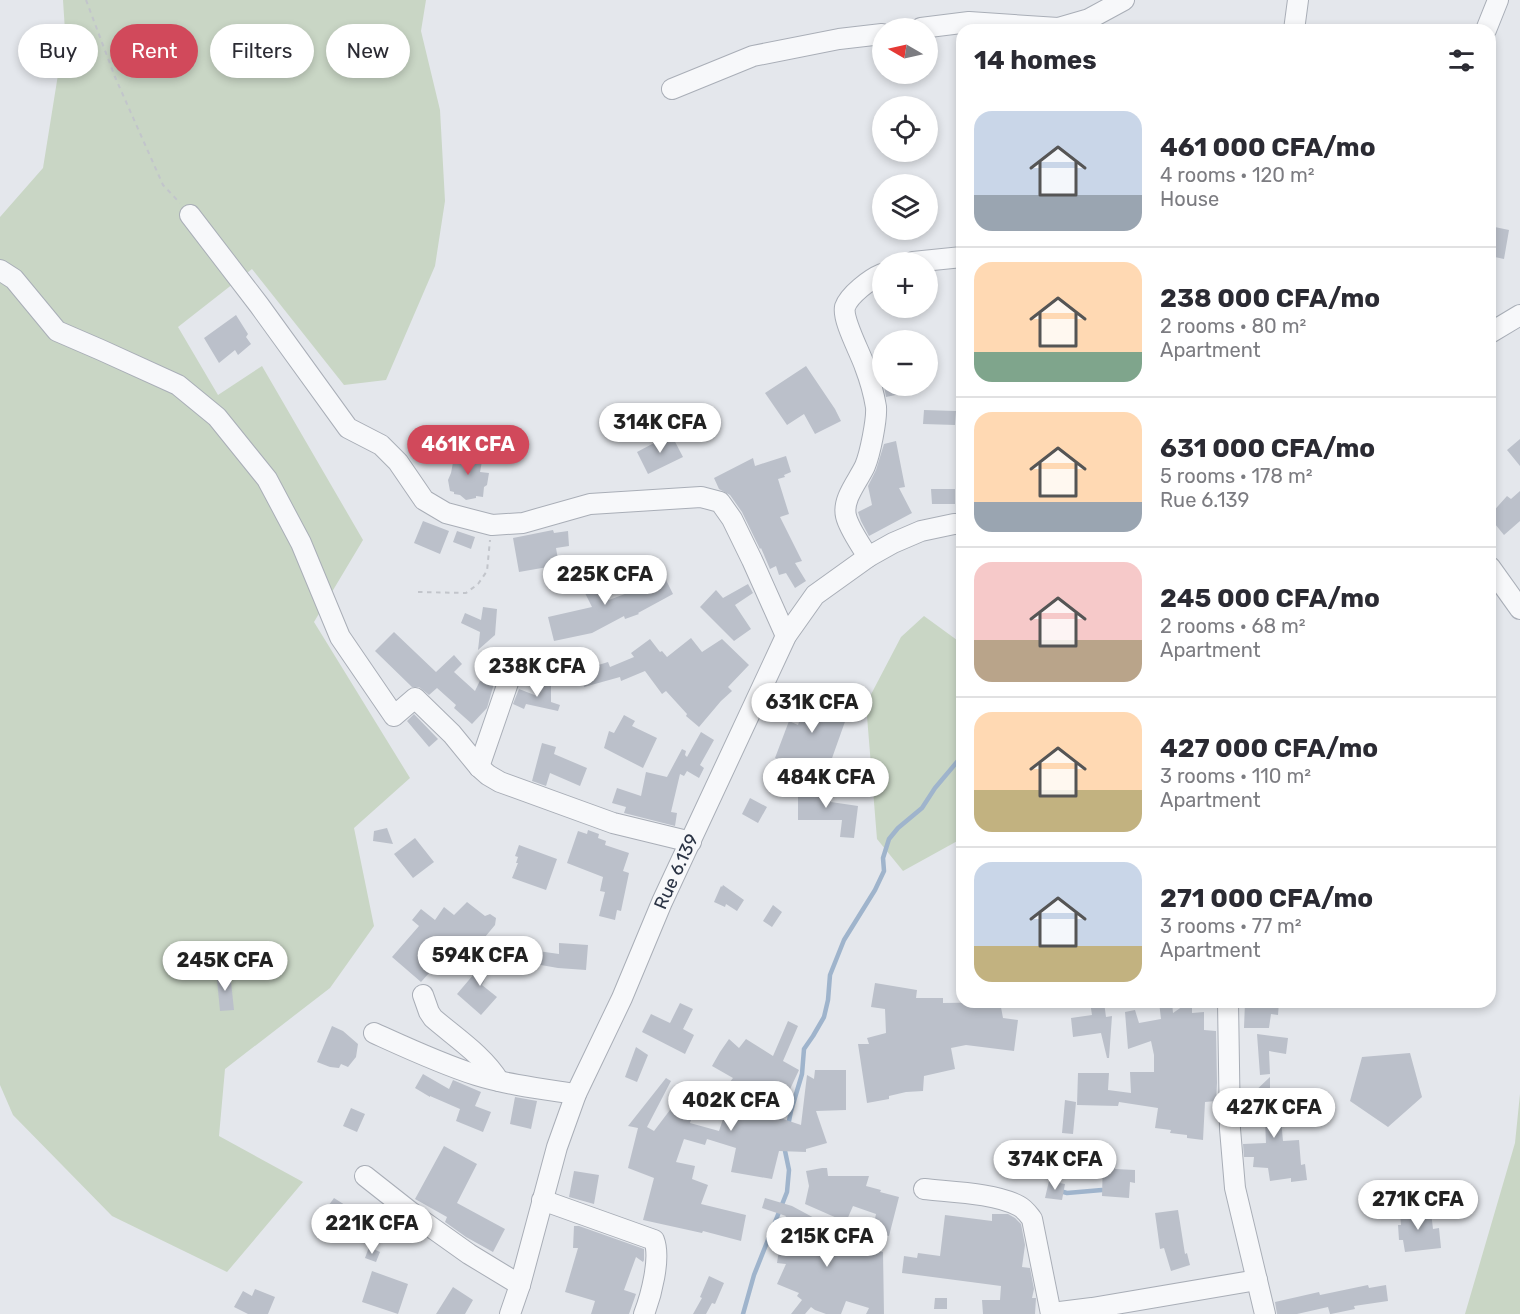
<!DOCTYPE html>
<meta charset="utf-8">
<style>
body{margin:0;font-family:Rubik,sans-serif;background:#f2f2f3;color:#2b2b33;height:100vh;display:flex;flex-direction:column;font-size:22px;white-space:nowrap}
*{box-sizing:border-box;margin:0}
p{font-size:20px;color:#7c7c81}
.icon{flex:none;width:33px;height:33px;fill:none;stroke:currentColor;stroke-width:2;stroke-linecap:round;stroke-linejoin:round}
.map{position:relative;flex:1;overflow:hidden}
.details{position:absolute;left:956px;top:24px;width:540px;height:984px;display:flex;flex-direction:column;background:#fff;border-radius:18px;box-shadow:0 3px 9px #0003}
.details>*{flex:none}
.guide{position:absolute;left:18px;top:24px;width:570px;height:54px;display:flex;gap:12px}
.needle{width:39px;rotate:279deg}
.buttons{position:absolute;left:872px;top:18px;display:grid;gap:12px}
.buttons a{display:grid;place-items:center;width:66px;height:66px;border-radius:50%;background:#fff;box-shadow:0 3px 9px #0003;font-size:30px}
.price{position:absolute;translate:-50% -51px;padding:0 14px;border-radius:21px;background:#fff;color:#222;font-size:20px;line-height:39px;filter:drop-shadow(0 2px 3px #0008)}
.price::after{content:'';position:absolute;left:50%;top:36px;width:18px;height:14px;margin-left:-9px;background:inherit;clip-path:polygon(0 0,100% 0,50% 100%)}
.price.active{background:#d1495b;color:#fff}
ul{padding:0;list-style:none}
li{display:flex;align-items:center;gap:18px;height:150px;padding:0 18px}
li+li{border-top:2px solid #e1e1e2}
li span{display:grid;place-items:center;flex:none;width:168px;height:120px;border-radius:18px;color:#555}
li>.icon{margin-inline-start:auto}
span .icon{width:72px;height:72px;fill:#fffc;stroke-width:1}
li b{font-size:26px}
h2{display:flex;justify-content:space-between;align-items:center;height:72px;padding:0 18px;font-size:26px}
.pill{padding:0 21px;border-radius:27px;background:#fff;box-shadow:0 3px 9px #0003;font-size:21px;line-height:54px}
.pill.active{background:#d1495b;color:#fff}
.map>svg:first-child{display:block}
.green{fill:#c9d6c5}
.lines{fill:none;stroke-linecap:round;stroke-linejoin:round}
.stream{stroke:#9fb4cc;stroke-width:4.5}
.building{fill:#bbc0ca}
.minor-casing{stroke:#a9aeb7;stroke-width:22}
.path{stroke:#c2c5cb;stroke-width:2;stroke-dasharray:4.5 4.5;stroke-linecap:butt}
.minor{stroke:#f7f8fa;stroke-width:20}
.labels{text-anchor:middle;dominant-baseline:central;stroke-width:5;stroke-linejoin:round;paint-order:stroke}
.street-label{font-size:18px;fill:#2b3445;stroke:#f4f6f9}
</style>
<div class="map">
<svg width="1520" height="1314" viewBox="0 0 1520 1314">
<rect width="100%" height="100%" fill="#e4e7ec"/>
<path class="green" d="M63,0H426L421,31L440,110L445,201L435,266L386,380L344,385L252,269L178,327L218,395L262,366L363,540L314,622L410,778L354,828L374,926L330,988L225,1069L219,1136L303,1182L227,1272L112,1216L13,1115L0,1085V217L43,168L65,31Z
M924,616L961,643V839L903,871L877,839L866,704L901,637Z
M1520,1094V1314H1465L1515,1143Z"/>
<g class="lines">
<path class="stream" d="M788,1126L791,1111L802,1074L804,1049L813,1036L824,1017L828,1000L830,975L844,940L875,890L884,871L883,858L889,839L898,828L922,808L935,788L962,756
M1060,1191L1067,1193L1102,1190
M743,1314L754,1275L787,1192L789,1170L784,1146"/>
</g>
<path class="building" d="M1490,226L1509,230L1504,259L1490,256Z
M236,315L248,334L246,337L251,344L238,355L235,350L219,363L204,338Z
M882,355V380L874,358Z
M806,366L835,409L841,421L815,434L804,414L787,425L765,393Z
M884,386H914L915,391L886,397Z
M924,410L956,411L955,425L923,424Z
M671,434L683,457L648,474L637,452Z
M1520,439V466L1507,450Z
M896,441L905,487L899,488L912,513L869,536L861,521L858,512L872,505L868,486L876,470L884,444Z
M455,452L483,456L480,472L489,473L487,485L484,487L483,497L476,496V498L466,500L460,495L454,494V492L450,491L448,480L451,473Z
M786,456L791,472L784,475L785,477L778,479L789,514L780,517L802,561L795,563L806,581L795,588L786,573L779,575L776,566L770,569L761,548L760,549L742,512L730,495L719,489L714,478L753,458L755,466Z
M931,489H955V504H932Z
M1520,491V521L1504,535L1490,518V515L1507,496L1511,499Z
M423,521L449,531L440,554L414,543Z
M553,530L554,533L568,531L569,546L556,548L559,565L519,572L513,538Z
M457,531L475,537L471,549L453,542Z
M593,565L609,600L630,592L631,594L664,576L673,594L638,613L639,614L625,619L624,616L592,633L554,641L548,617L592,607L575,573Z
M748,584L753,593L735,605L751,629L734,641L700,607L716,590L723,598Z
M483,607L497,609L495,635L478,650L480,632L461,623L465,613L481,620Z
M394,632L436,672L454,655L462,664L454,672L475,691L486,668L497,673L487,708L472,724L454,708L456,705L437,688L429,695L419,687H412L375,651Z
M691,638L702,652L722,639L749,665L728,687L732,691L721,701L699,727L686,716L687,714L666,691L662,694L645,671L621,681L620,677L584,687L579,671L608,662L610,667L634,657L631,653L650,639L660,652L662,651L667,657Z
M537,683L551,686V702L560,705L558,711L526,704L524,709L513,704L519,689L537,696Z
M810,687L832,692L823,721L847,716L831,761L823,758L817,773L775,758L789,721L798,725Z
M414,714L438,739L429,747L407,721Z
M624,715L635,721L632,726L657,738L643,768L604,748L609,731L614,733Z
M701,732L714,740L700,765L704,768L699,778L687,771L684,776L680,774L671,812L677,813L675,826L624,813L626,807L612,803L617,788L641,796L646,772L667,777L682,749L686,751L685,755L687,757Z
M542,743L556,747L554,754L587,768L580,786L550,773L546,786L532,781Z
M798,787H831V802L858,806L854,838L840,837L842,820H798Z
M750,798L767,807L758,823L742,814Z
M387,828L393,844L373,841L374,831Z
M588,830L599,834L598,838L606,841L605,845L629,853L623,871L629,873L621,911L617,910L615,920L599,916L605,892L600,891L603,877L567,863L578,831L587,834Z
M415,838L434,862L413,878L394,854Z
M519,845L557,859L546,890L512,878L518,863H516L518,857L515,856Z
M723,885L744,900L737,911L726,904L725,907L714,902L721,886L722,887Z
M467,902L485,916L490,914L496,918L495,925L475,949L487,955L459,962L447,953L421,982L392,957L419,926L412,920L421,909L435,920L444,907L454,915Z
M773,905L782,912L772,927L763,921Z
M559,943L588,945L586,970L558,968L535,964L538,951L559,954Z
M496,948L500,950L482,985L497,997L481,1015L457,994Z
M230,972L234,1010L220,1011L217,980H219L218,973Z
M875,983L917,990L916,998H943V1003L1000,1002L1003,1018L1018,1020L1014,1051L966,1045L951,1048L955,1069L924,1076L923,1091L906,1092L889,1096V1099L867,1103L858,1044H869L867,1038L886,1033L885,1009L871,1007Z
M1090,1002H1104L1106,1017L1112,1016L1109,1058H1107L1101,1033L1073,1037L1071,1018L1092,1015Z
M1159,1002H1172L1173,1013L1189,1002H1192V1013L1204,1012V1030L1216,1031L1217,1083L1216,1101L1205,1102L1203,1140L1187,1138V1135L1170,1133L1171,1130L1155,1128L1158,1108L1119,1102L1118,1106L1077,1105L1078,1073H1109L1108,1090L1131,1093L1130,1072H1154V1055L1151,1041L1128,1049L1125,1012L1135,1010L1139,1023L1161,1019Z
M1245,1002H1279L1278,1015L1271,1014L1269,1028H1244Z
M680,1003L693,1009L683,1029L694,1035L685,1054L642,1032L651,1014L670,1023Z
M788,1021L798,1026L783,1061L799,1070L777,1117L801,1125L807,1075L814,1079L815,1070H846V1110L816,1111L827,1143L806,1149V1152L779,1151L772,1179L731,1172L736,1148L707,1139L705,1145L684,1139L676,1162L695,1166L692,1179L708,1185L701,1204L746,1215L741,1241L703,1231L702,1233L643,1220L654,1178L628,1168L638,1128L628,1126L666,1078L671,1081L647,1127L654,1131L692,1081L705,1091L686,1115L692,1117L690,1123L719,1131L726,1110L715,1101L733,1078L712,1066L720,1052L729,1039L739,1048L746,1039L773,1056Z
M332,1026L343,1031L358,1044L356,1057L348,1067L341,1064L339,1068L330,1067L317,1062Z
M1257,1034L1288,1038L1286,1054L1269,1051L1270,1074L1260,1075Z
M636,1047L648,1055L637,1082L625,1077Z
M1410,1053L1422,1097L1388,1127L1350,1101L1362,1057Z
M423,1074L449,1089L453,1080L481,1092L475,1106L491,1112L483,1132L456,1121L460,1109L430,1096V1097L415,1088Z
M1270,1077V1089L1278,1088L1283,1141L1299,1140L1301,1165L1305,1164L1307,1180L1291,1182V1178L1270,1181L1268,1168L1253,1167L1254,1157H1244L1243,1144L1266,1143L1265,1119L1251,1120V1095Z
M515,1097L537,1101L531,1129L510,1124Z
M1065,1100L1076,1102L1073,1134L1062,1133Z
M351,1108L365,1114L357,1132L343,1126Z
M1093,1140L1103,1142L1102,1156L1091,1155Z
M444,1146L477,1164L457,1203L505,1229L493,1252L466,1237L445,1222L447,1217L415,1199Z
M1103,1160H1115V1169L1135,1170V1183L1130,1182L1129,1198L1102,1196Z
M822,1168H827L828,1176H869L866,1186L881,1190L880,1192L899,1197L889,1236L872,1232L876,1214L853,1206L846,1222L805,1204L809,1186L806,1171Z
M574,1171L599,1175L594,1204L569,1197Z
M1049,1181L1065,1184L1062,1200L1045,1198Z
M334,1198L345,1205L334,1220L323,1213Z
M765,1198L792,1206L818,1220L816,1225L804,1221L803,1232L826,1233V1241L837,1243L836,1245H845L883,1252L884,1314H866L869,1308L846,1301L841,1314H826L815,1310L811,1307L805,1314H791L802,1300L797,1296L799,1293L777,1284L786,1264L777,1263L780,1243L788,1244L789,1222L784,1219L786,1216L762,1208Z
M1418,1209L1419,1213L1431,1212L1433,1229L1439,1228L1441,1248L1405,1252L1403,1240H1399L1398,1225H1401L1400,1212Z
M1178,1210L1185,1254L1187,1253L1190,1265L1171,1271L1164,1248L1160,1249L1155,1213Z
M992,1214H1008L1015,1218L1021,1224L1025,1245L1022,1267L1030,1268L1034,1289L1032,1298H1036L1035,1314H983L982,1300H1000L1001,1286L902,1273L904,1256L917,1258L918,1253L940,1256L945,1215L992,1221Z
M574,1226H579L644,1249V1260L643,1262L636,1257L624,1290L636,1294L629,1314H591L595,1301L565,1292L578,1248H573Z
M369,1247L380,1252L376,1262L365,1258Z
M372,1271L408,1284L398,1314L362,1302Z
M709,1276L724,1283L715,1304L712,1303L706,1314H693L702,1298L700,1297Z
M1368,1285L1369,1288L1386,1285L1388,1301L1354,1306L1355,1309L1331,1314H1330L1328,1307L1297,1314H1277L1275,1302L1319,1292L1320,1295Z
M453,1287L473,1300L465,1314H436Z
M255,1289L275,1297L268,1314H248L234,1307L243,1291L252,1296Z
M935,1298H947V1309H934Z"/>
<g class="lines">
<g class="minor-casing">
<g id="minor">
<path d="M921,28L969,22L1058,28L1089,19L1124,0"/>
<path d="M1294,30L1298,0"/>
<path d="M1486,30L1498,0"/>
<path d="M672,89L753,56L839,39L882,34"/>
<path d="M190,215L259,305L348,428L381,445L398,462L424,500L446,513L492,525L523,523L590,504L701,497L720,502L732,519L752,560L786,636"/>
<path d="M913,262L962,257"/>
<path d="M0,270L14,279L57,331L101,350L178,385L217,417L267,479L301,543L340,637L394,716L415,698L452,734L479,767L488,775L500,782L613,823L691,842"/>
<path d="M1490,333L1520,315"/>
<path d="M868,557C861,545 849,529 846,516C842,499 858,481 865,466C870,454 877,420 876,407C874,395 870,380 865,367C861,354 842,320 845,307C849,295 870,279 882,274"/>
<path d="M1490,567L1520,609"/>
<path d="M479,767L511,674"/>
<path d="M423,995L429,1012L433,1018C456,1038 483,1055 499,1081"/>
<path d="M1228,1002L1230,1129L1235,1188L1265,1314"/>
<path d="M374,1033C407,1048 441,1064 476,1075C508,1085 543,1089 576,1094"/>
<path d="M365,1176L417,1217L469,1254L520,1285"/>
<path d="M924,1189C951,1192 996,1193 1019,1206C1025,1209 1028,1214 1032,1219L1051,1314"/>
<path d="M542,1200L654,1240C661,1258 651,1296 644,1314"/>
<path d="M1052,1313L1092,1308L1257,1280"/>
<path id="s1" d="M510,1314L520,1285L557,1147L576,1094L622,998L662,902L786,636L815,595L868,557L893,543L921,531L954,524H962"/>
</g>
</g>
<path class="path" d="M86,0L115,77L163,185L180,203
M418,592L466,593L478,584L487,571L490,540"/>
<use href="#minor" class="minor"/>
</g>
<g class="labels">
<g class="street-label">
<text stroke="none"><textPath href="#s1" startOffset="474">Rue 6.139</textPath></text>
</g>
</g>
</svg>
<div class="buttons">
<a><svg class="needle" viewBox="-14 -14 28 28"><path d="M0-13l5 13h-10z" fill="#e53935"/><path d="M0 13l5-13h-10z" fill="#7c7c81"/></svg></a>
<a><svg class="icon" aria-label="locate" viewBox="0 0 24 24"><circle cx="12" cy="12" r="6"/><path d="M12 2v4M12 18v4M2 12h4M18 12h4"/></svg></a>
<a><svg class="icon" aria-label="layers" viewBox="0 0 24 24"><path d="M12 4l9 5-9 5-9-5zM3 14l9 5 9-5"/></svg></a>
<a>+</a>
<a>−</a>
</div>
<b class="price" style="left:660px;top:454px">314K CFA</b>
<b class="price active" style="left:468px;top:476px">461K CFA</b>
<b class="price" style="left:605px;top:606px">225K CFA</b>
<b class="price" style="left:537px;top:698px">238K CFA</b>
<b class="price" style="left:812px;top:734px">631K CFA</b>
<b class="price" style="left:826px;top:809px">484K CFA</b>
<b class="price" style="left:480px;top:987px">594K CFA</b>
<b class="price" style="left:225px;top:992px">245K CFA</b>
<b class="price" style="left:731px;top:1132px">402K CFA</b>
<b class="price" style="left:1274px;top:1139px">427K CFA</b>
<b class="price" style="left:1055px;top:1191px">374K CFA</b>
<b class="price" style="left:1418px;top:1231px">271K CFA</b>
<b class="price" style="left:372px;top:1255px">221K CFA</b>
<b class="price" style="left:827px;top:1268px">215K CFA</b>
<div class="guide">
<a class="pill">Buy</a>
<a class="pill active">Rent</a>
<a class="pill">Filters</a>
<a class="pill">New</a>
</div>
<section class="details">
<h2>14 homes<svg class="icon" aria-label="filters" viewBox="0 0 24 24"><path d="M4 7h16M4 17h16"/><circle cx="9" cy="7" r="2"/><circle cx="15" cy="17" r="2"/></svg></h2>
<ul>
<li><span style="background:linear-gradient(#c9d6e8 70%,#9aa5b1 0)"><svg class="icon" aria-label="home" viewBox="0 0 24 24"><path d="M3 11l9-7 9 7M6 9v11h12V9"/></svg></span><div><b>461 000 CFA/mo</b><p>4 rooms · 120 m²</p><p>House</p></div></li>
<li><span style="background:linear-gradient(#ffd9b3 75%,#7fa58c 0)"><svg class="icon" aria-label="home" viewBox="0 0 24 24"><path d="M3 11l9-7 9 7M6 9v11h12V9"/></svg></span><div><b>238 000 CFA/mo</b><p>2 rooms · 80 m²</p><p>Apartment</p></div></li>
<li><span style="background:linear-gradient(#ffd9b3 75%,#9aa5b1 0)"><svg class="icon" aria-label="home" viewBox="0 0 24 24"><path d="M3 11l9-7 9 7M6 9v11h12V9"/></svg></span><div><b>631 000 CFA/mo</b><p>5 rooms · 178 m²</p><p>Rue 6.139</p></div></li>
<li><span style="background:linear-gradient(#f6c9c9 65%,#b9a48a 0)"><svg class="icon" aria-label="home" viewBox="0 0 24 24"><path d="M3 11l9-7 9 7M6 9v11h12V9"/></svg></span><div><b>245 000 CFA/mo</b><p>2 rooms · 68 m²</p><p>Apartment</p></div></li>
<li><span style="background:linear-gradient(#ffd9b3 65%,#c2b280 0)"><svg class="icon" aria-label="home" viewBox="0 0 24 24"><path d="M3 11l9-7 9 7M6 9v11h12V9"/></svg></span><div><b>427 000 CFA/mo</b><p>3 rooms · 110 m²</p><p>Apartment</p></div></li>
<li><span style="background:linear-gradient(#c9d6e8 70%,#c2b280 0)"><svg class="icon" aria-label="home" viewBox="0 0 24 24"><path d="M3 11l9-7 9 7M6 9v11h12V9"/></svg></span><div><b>271 000 CFA/mo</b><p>3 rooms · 77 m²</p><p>Apartment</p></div></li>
</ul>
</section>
</div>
